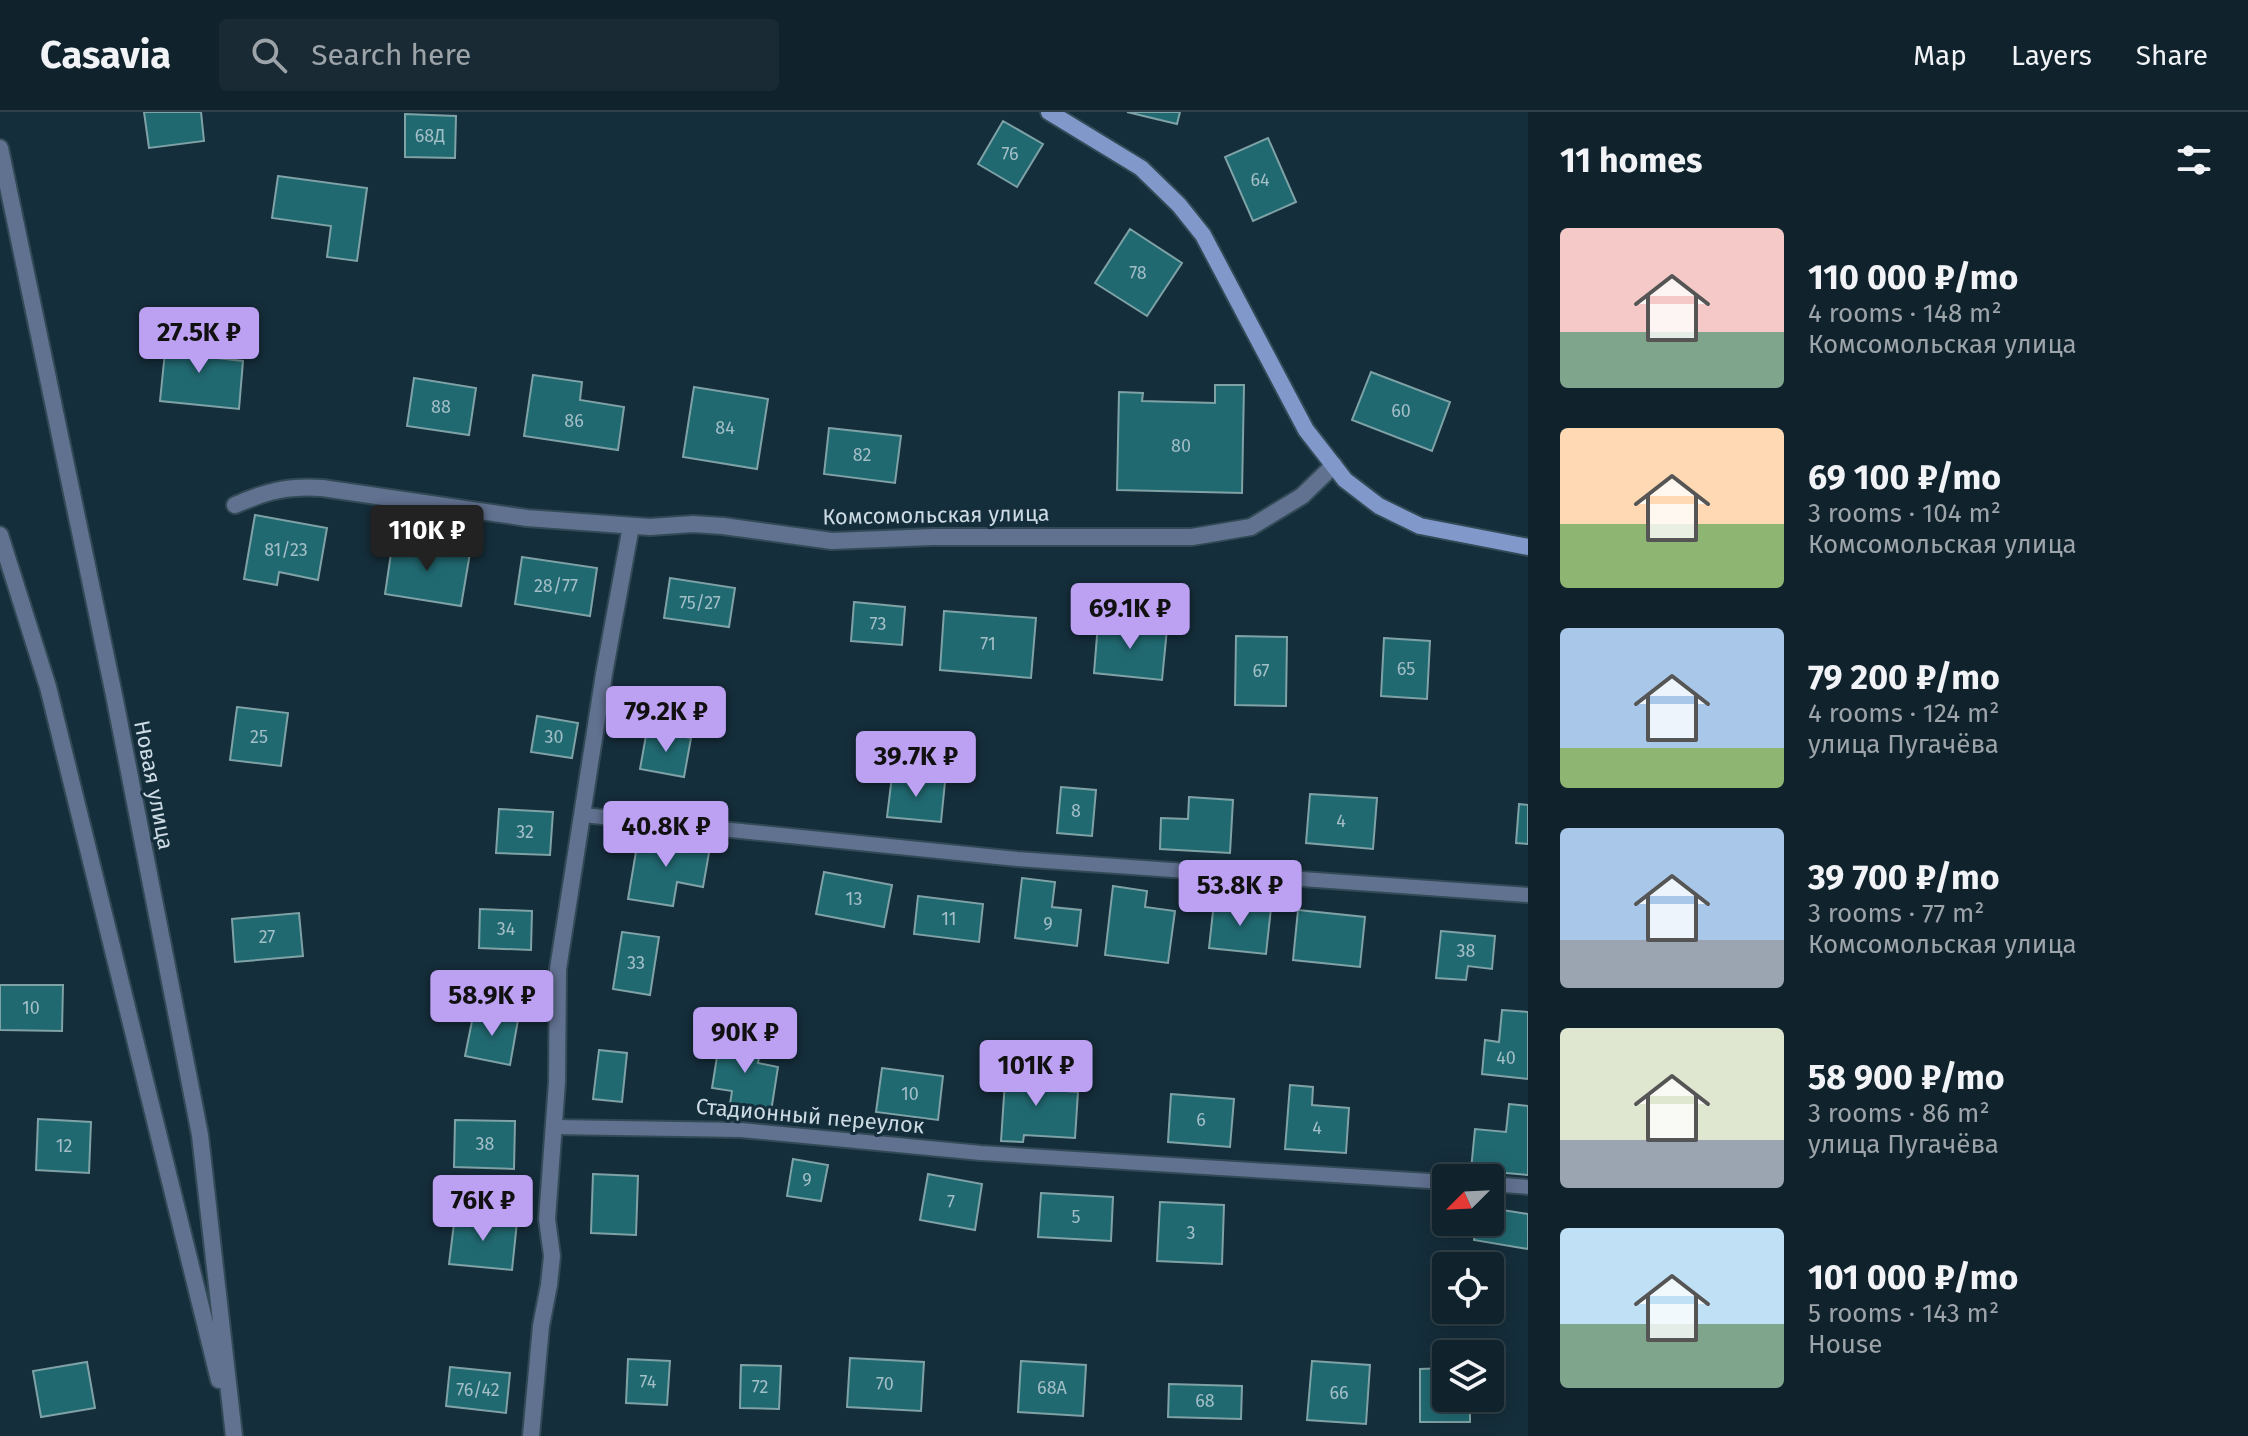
<!DOCTYPE html>
<meta charset="utf-8">
<style>
body{margin:0;font-family:"Fira Sans",sans-serif;background:#192a34;color:#f1f3f6;height:100vh;display:flex;flex-direction:column;font-size:30px;white-space:nowrap}
*{box-sizing:border-box;margin:0}
p{font-size:26px;color:#9ca4a9}
.icon{flex:none;width:44px;height:44px;fill:none;stroke:currentColor;stroke-width:2;stroke-linecap:round;stroke-linejoin:round}
.map{position:relative;flex:1;overflow:hidden}
.side{display:flex;flex-direction:column;background:#10222c;width:720px}
.side>*{flex:none}
.needle{width:52px;rotate:246deg}
.buttons{position:absolute;left:1432px;top:1052px;display:grid;gap:16px}
.buttons a{display:grid;place-items:center;width:72px;height:72px;border-radius:8px;background:#10222c;box-shadow:0 4px 20px #0003,0 0 0 2px #303f48;font-size:40px}
.price{position:absolute;translate:-50% -68px;padding:0 18px;border-radius:8px;background:#bca0f2;color:#111;font-size:26px;line-height:52px;filter:drop-shadow(0 2px 4px #0008)}
.price::after{content:'';position:absolute;left:50%;top:48px;width:24px;height:18px;margin-left:-12px;background:inherit;clip-path:polygon(0 0,100% 0,50% 100%)}
.price.on{background:#222;color:#fff}
ul{padding:0;list-style:none}
li{display:flex;align-items:center;gap:24px;height:200px;padding:0 32px}
li span{display:grid;place-items:center;flex:none;width:224px;height:160px;border-radius:8px;color:#555}
li>.icon{margin-inline-start:auto}
span .icon{width:96px;height:96px;fill:#fffc;stroke-width:1}
li b{font-size:34px}
h2{display:flex;justify-content:space-between;align-items:center;height:96px;padding:0 32px;font-size:34px}
header{display:flex;align-items:center;gap:48px;box-sizing:border-box;height:112px;padding:0 40px;background:#10222c;border-bottom:2px solid #303f48}
header strong{font-size:38px}
nav{display:flex;gap:44px;margin-inline-start:auto;font-size:28px}
.search{width:560px;height:72px;background:#192a34;display:flex;align-items:center;gap:20px;box-sizing:border-box;padding:0 28px;border-radius:8px;color:#9ca4a9;font-size:30px}
main{display:flex;flex:1;min-height:0}
.map>svg:first-child{display:block}
.building{fill:#216971;stroke:#7ea2a6;stroke-width:2}
.lines{fill:none;stroke-linecap:round;stroke-linejoin:round}
.lane-casing{stroke:#324a56;stroke-width:18}
.street-casing{stroke:#324a56;stroke-width:20}
.secondary-casing{stroke:#324a56;stroke-width:20}
.lane{stroke:#617190;stroke-width:14}
.street{stroke:#617190;stroke-width:16}
.secondary{stroke:#8098ca;stroke-width:16}
.labels{text-anchor:middle;dominant-baseline:central;stroke-width:6;stroke-linejoin:round;paint-order:stroke}
.number-label{font-size:18px;fill:#a2bec7}
.street-label{font-size:22px;fill:#cddbe4;stroke:#152e3b}
</style>
<header>
<strong>Casavia</strong>
<div class="search"><svg class="icon" aria-label="search" viewBox="0 0 24 24"><circle cx="10" cy="10" r="6"/><path d="M15 15l6 6"/></svg>Search here</div>
<nav><a>Map</a><a>Layers</a><a>Share</a></nav>
</header>
<main>
<div class="map">
<svg width="1528" height="1324" viewBox="0 0 1528 1324">
<rect width="100%" height="100%" fill="#152e3b"/>
<path class="building" d="M144,0H201L204,29L149,36Z
M1127,0H1180L1177,12Z
M405,2L456,4L455,46L405,45Z
M1003,9L1043,32L1017,75L978,52Z
M1268,26L1296,90L1253,109L1225,45Z
M278,64L367,76L357,149L327,145L331,114L272,106Z
M1130,117L1182,151L1147,204L1095,171Z
M167,220L202,223L200,244L243,249L239,297L160,289Z
M1371,260L1450,290L1432,339L1352,308Z
M533,263L582,270L580,288L624,295L618,338L524,324Z
M414,266L476,276L469,323L407,314Z
M1215,273H1244L1242,381L1117,378L1119,280L1143,281L1142,289L1215,291Z
M694,275L768,287L757,357L683,345Z
M829,316L901,324L895,371L824,362Z
M255,403L327,416L318,468L279,460L277,473L244,467Z
M393,428L470,441L461,494L385,482Z
M522,445L597,456L590,504L515,492Z
M670,466L735,476L729,515L664,506Z
M854,490L905,495L902,533L851,529Z
M944,499L1036,506L1031,566L940,558Z
M1098,511L1167,517L1162,568L1094,561Z
M1236,524L1287,525L1286,594L1235,593Z
M1384,526L1430,529L1427,587L1381,584Z
M237,595L288,601L281,654L230,648Z
M537,604L578,611L572,646L531,640Z
M647,618L691,626L684,665L640,657Z
M892,664L945,670L941,710L887,705Z
M1061,675L1096,678L1092,724L1057,721Z
M1310,682L1377,686L1373,737L1306,731Z
M1189,685L1233,688L1230,741L1160,737L1161,706L1188,707Z
M1519,692L1528,693V732L1516,731Z
M499,697L553,700L550,743L496,741Z
M639,722L710,735L703,775L677,770L673,794L628,787Z
M824,760L892,773L884,815L816,802Z
M1022,766L1055,770L1052,795L1081,798L1077,834L1015,826Z
M1113,774L1147,779L1145,795L1175,799L1168,851L1105,843Z
M918,784L983,792L979,830L914,822Z
M1214,790L1271,796L1266,842L1209,836Z
M480,797L532,799L531,838L479,836Z
M1298,798L1365,805L1360,855L1293,848Z
M299,801L303,844L235,850L232,807Z
M1441,819L1495,824L1492,857L1468,854L1466,868L1436,866Z
M622,820L659,825L650,883L613,877Z
M0,873H63L62,919L0,918Z
M1502,898L1528,900V967L1482,962L1485,928L1499,930Z
M474,899L518,908L510,953L465,944Z
M721,920L762,927L758,951L778,955L770,1006L729,999L732,979L712,976Z
M599,938L627,941L622,990L593,987Z
M1006,954L1040,956L1039,977L1078,980L1075,1026L1024,1023L1023,1030L1001,1029Z
M882,956L943,964L938,1008L876,1000Z
M1290,973L1313,975L1312,993L1349,996L1346,1041L1285,1037Z
M1171,982L1234,987L1230,1035L1168,1030Z
M1509,992L1528,994V1063L1471,1058L1475,1017L1506,1020Z
M38,1007L91,1010L89,1061L36,1058Z
M455,1008L515,1009L514,1057L454,1055Z
M793,1047L828,1053L821,1089L787,1084Z
M593,1062L638,1064L636,1123L591,1121Z
M928,1062L982,1072L975,1118L920,1108Z
M1041,1081L1113,1085L1111,1129L1038,1125Z
M1160,1090L1224,1093L1222,1152L1157,1149Z
M1490,1096L1528,1102V1137L1474,1128L1477,1110H1490Z
M455,1103L517,1110L512,1158L449,1152Z
M850,1246L924,1250L921,1299L847,1295Z
M628,1247L670,1249L667,1293L626,1291Z
M1021,1249L1086,1253L1083,1304L1018,1300Z
M1312,1249L1370,1253L1366,1312L1307,1308Z
M87,1250L95,1296L41,1305L33,1259Z
M741,1253L781,1254L779,1297L740,1296Z
M450,1255L510,1261L506,1301L446,1294Z
M1446,1256V1286H1470V1310H1420V1257Z
M1169,1272L1242,1274L1241,1307L1168,1305Z"/>
<g class="lines">
<g class="lane-casing">
<path id="lane" d="M583,703L1017,747L1528,783
M554,1015L741,1018L981,1041L1446,1070
M1490,1072L1528,1075"/>
</g>
<g class="street-casing">
<path id="street" d="M0,36L114,583L200,1023L234,1324
M235,393C267,379 287,374 322,376L527,406L650,415L693,412L723,414L832,429L933,425H1192L1251,415L1302,384L1334,353
M0,423L48,575L219,1268
M531,1324L541,1214L549,1173L552,1144L547,1107L557,970L558,857L604,562L631,414"/>
</g>
<g class="secondary-casing">
<path id="secondary" d="M1049,0L1141,56L1179,93L1203,123L1306,318L1345,368L1379,394L1420,414L1528,435"/>
</g>
<use href="#lane" class="lane"/>
<use href="#street" class="street"/>
<use href="#secondary" class="secondary"/>
</g>
<g class="labels">
<g class="number-label">
<text x="430" y="24">68Д</text>
<text x="1010" y="42">76</text>
<text x="1260" y="68">64</text>
<text x="1138" y="161">78</text>
<text x="441" y="295">88</text>
<text x="1401" y="299">60</text>
<text x="574" y="309">86</text>
<text x="725" y="316">84</text>
<text x="1181" y="334">80</text>
<text x="862" y="343">82</text>
<text x="286" y="438">81/23</text>
<text x="556" y="474">28/77</text>
<text x="700" y="491">75/27</text>
<text x="878" y="512">73</text>
<text x="988" y="532">71</text>
<text x="1406" y="557">65</text>
<text x="1261" y="559">67</text>
<text x="259" y="625">25</text>
<text x="554" y="625">30</text>
<text x="1076" y="699">8</text>
<text x="1341" y="709">4</text>
<text x="525" y="720">32</text>
<text x="854" y="787">13</text>
<text x="949" y="807">11</text>
<text x="1048" y="812">9</text>
<text x="506" y="817">34</text>
<text x="267" y="825">27</text>
<text x="1466" y="839">38</text>
<text x="636" y="851">33</text>
<text x="31" y="896">10</text>
<text x="1506" y="946">40</text>
<text x="910" y="982">10</text>
<text x="1201" y="1008">6</text>
<text x="1317" y="1016">4</text>
<text x="485" y="1032">38</text>
<text x="64" y="1034">12</text>
<text x="807" y="1068">9</text>
<text x="951" y="1090">7</text>
<text x="1076" y="1105">5</text>
<text x="1191" y="1121">3</text>
<text x="648" y="1270">74</text>
<text x="885" y="1272">70</text>
<text x="760" y="1275">72</text>
<text x="1052" y="1276">68А</text>
<text x="478" y="1278">76/42</text>
<text x="1339" y="1281">66</text>
<text x="1205" y="1289">68</text>
</g>
<g class="street-label">
<text transform="translate(936 403) rotate(-1)">Комсомольская улица</text>
<text transform="translate(154 673) rotate(79)">Новая улица</text>
<text transform="translate(810 1004) rotate(5)">Стадионный переулок</text>
</g>
</g>
</svg>
<div class="buttons">
<a><svg class="needle" viewBox="-14 -14 28 28"><path d="M0-13l5 13h-10z" fill="#e53935"/><path d="M0 13l5-13h-10z" fill="#9ca4a9"/></svg></a>
<a><svg class="icon" aria-label="locate" viewBox="0 0 24 24"><circle cx="12" cy="12" r="6"/><path d="M12 2v4M12 18v4M2 12h4M18 12h4"/></svg></a>
<a><svg class="icon" aria-label="layers" viewBox="0 0 24 24"><path d="M12 4l9 5-9 5-9-5zM3 14l9 5 9-5"/></svg></a>
</div>
<b class="price" style="left:199px;top:263px">27.5K ₽</b>
<b class="price on" style="left:427px;top:461px">110K ₽</b>
<b class="price" style="left:1130px;top:539px">69.1K ₽</b>
<b class="price" style="left:666px;top:642px">79.2K ₽</b>
<b class="price" style="left:916px;top:687px">39.7K ₽</b>
<b class="price" style="left:666px;top:757px">40.8K ₽</b>
<b class="price" style="left:1240px;top:816px">53.8K ₽</b>
<b class="price" style="left:492px;top:926px">58.9K ₽</b>
<b class="price" style="left:745px;top:963px">90K ₽</b>
<b class="price" style="left:1036px;top:996px">101K ₽</b>
<b class="price" style="left:483px;top:1131px">76K ₽</b>
</div>
<section class="side">
<h2>11 homes<svg class="icon" aria-label="filters" viewBox="0 0 24 24"><path d="M4 7h16M4 17h16"/><circle cx="9" cy="7" r="2"/><circle cx="15" cy="17" r="2"/></svg></h2>
<ul>
<li><span style="background:linear-gradient(#f6c9c9 65%,#7fa58c 0)"><svg class="icon" aria-label="home" viewBox="0 0 24 24"><path d="M3 11l9-7 9 7M6 9v11h12V9"/></svg></span><div><b>110 000 ₽/mo</b><p>4 rooms · 148 m²</p><p>Комсомольская улица</p></div></li>
<li><span style="background:linear-gradient(#ffd9b3 60%,#8fb573 0)"><svg class="icon" aria-label="home" viewBox="0 0 24 24"><path d="M3 11l9-7 9 7M6 9v11h12V9"/></svg></span><div><b>69 100 ₽/mo</b><p>3 rooms · 104 m²</p><p>Комсомольская улица</p></div></li>
<li><span style="background:linear-gradient(#a9c7e8 75%,#8fb573 0)"><svg class="icon" aria-label="home" viewBox="0 0 24 24"><path d="M3 11l9-7 9 7M6 9v11h12V9"/></svg></span><div><b>79 200 ₽/mo</b><p>4 rooms · 124 m²</p><p>улица Пугачёва</p></div></li>
<li><span style="background:linear-gradient(#a9c7e8 70%,#9aa5b1 0)"><svg class="icon" aria-label="home" viewBox="0 0 24 24"><path d="M3 11l9-7 9 7M6 9v11h12V9"/></svg></span><div><b>39 700 ₽/mo</b><p>3 rooms · 77 m²</p><p>Комсомольская улица</p></div></li>
<li><span style="background:linear-gradient(#dfe7d0 70%,#9aa5b1 0)"><svg class="icon" aria-label="home" viewBox="0 0 24 24"><path d="M3 11l9-7 9 7M6 9v11h12V9"/></svg></span><div><b>58 900 ₽/mo</b><p>3 rooms · 86 m²</p><p>улица Пугачёва</p></div></li>
<li><span style="background:linear-gradient(#bfe0f5 60%,#7fa58c 0)"><svg class="icon" aria-label="home" viewBox="0 0 24 24"><path d="M3 11l9-7 9 7M6 9v11h12V9"/></svg></span><div><b>101 000 ₽/mo</b><p>5 rooms · 143 m²</p><p>House</p></div></li>
</ul>
</section>
</main>
